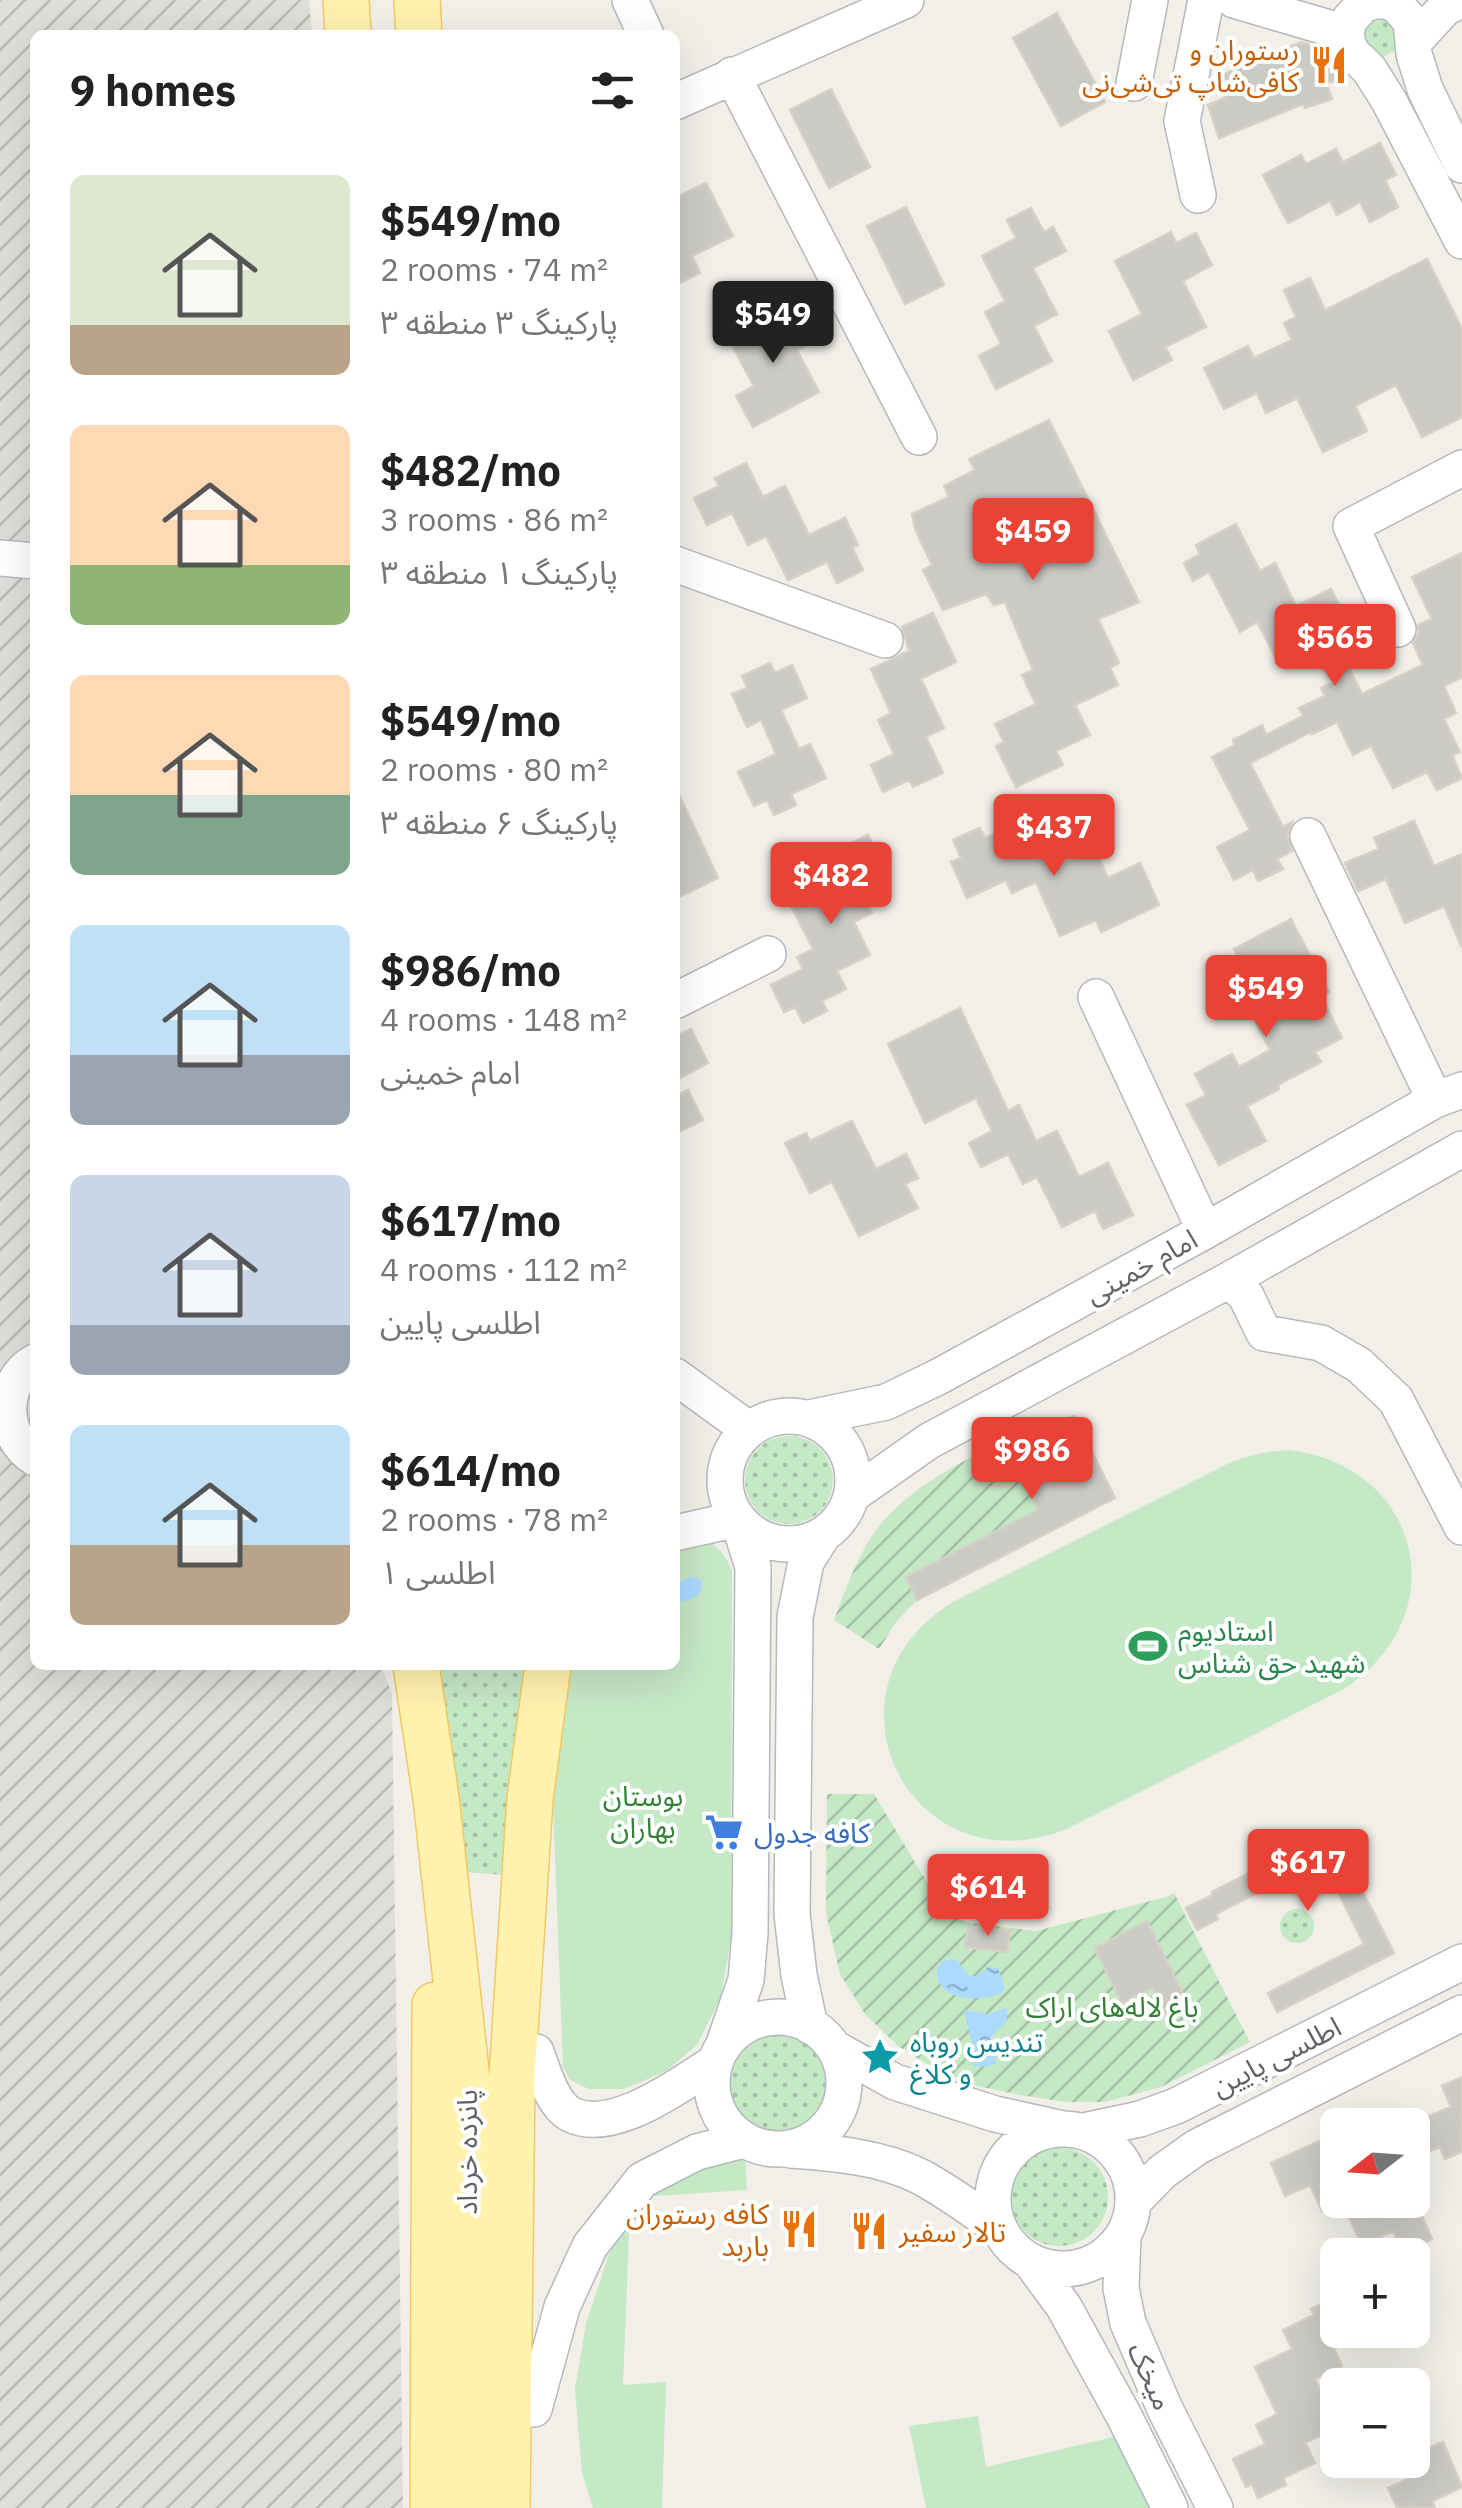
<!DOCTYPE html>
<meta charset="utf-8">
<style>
body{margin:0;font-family:"IBM Plex Sans","Noto Sans Arabic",sans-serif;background:#f6f6f6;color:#222;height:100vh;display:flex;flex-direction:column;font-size:38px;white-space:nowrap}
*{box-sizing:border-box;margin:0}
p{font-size:32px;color:#767676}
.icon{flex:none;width:55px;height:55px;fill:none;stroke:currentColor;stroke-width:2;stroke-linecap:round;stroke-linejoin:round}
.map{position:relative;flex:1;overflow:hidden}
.side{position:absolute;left:30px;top:30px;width:650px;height:1640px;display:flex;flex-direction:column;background:#fff;border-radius:15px;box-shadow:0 10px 40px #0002}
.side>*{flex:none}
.needle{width:65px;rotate:253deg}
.fabs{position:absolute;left:1320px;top:2108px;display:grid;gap:20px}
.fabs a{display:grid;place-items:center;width:110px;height:110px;border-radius:15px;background:#fff;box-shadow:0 10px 40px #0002;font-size:50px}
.price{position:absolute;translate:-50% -85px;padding:0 22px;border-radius:10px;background:#ea4335;color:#fff;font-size:32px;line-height:65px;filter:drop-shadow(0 2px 5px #0008)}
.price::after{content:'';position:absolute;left:50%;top:60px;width:30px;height:22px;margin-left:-15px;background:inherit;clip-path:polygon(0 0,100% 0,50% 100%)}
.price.on{background:#222;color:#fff}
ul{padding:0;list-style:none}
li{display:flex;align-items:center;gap:30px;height:250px;padding:0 40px}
li span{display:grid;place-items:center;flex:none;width:280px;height:200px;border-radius:15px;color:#555}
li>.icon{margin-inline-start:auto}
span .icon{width:120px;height:120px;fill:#fffc;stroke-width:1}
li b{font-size:42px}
h2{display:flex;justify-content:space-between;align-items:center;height:120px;padding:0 40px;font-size:42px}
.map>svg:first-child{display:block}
.industrial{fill:url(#industrial-furrows)}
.grass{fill:url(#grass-dots)}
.park{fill:#c5e8c5}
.garden{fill:url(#garden-furrows)}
.water{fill:url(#water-ripples)}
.building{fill:#cccac5;stroke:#d6d1c6;stroke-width:2.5}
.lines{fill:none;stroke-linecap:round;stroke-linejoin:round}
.minor-casing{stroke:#b5b8bc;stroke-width:38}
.major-casing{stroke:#f2c960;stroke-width:48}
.minor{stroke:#fff;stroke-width:35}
.major{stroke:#fff2af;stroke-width:45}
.labels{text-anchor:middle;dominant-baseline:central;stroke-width:8;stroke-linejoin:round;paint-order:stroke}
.food-label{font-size:28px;fill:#c56008;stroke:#fff;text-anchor:end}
.street-label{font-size:28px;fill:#5f6368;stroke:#fff}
.leisure-label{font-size:28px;fill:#27864d;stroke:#fff;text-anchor:start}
.park-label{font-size:28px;fill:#348238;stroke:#fff}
.shop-label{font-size:28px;fill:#366cbe;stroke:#fff;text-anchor:start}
.culture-label{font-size:28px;fill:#0d838f;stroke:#fff;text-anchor:start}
</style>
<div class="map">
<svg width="1462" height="2508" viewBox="0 0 1462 2508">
<defs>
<pattern id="industrial-furrows" width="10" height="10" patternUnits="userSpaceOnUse" patternTransform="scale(2.5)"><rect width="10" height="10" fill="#e0deda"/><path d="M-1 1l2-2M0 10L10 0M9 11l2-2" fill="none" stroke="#b9b8b5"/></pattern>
<pattern id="grass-dots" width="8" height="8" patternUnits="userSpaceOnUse" patternTransform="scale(2.5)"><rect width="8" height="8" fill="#c5e8c5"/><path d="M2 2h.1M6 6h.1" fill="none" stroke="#a3c0a4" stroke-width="1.8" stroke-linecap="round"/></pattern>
<pattern id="garden-furrows" width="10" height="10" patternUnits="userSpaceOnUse" patternTransform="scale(2.5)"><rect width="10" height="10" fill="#c5e8c5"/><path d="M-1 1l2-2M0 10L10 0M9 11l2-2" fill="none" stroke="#a3c0a4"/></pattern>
<pattern id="water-ripples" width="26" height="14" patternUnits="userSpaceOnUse" patternTransform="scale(2.5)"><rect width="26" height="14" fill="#aadaff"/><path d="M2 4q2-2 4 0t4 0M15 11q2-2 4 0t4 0" fill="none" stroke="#8eb4d2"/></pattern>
</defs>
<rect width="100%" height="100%" fill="#f1efe8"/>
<path class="industrial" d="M0,0H309L312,34L35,35V1665H381L392,1694L403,2508H0Z"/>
<path class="grass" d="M1367,17H1393L1400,44L1396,50L1383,57L1368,53L1359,29Z
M745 1480a44 44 0 1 1 88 0a44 44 0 1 1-88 0Z
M438,1665H529L507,1875L462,1872Z
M1280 1926a17 17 0 1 1 34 0a17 17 0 1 1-34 0Z
M727 2082a52 52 0 1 1 104 0a52 52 0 1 1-104 0Z
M1010 2197a49 49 0 1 1 98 0a49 49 0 1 1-98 0Z"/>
<path class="park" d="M1289,1450C1423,1466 1457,1618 1342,1690L1067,1829C909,1891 810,1689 953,1602L1229,1463C1249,1455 1267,1451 1289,1450Z
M675,1534C706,1541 719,1539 732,1571L731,1938L721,1997L697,2045L666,2071L624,2089H589L570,2080L563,2067L553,1802L571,1665H675Z
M745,2158L747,2190L640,2197L675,2164Z
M630,2208L623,2385L666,2382L662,2508H593L582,2473L575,2389L586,2324L608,2257Z
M978,2416L986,2467L1118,2436L1155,2508H926L909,2426Z"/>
<path class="garden" d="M1002,1441L1038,1510L906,1577L917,1600L896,1622L879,1649L834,1620C845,1592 855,1561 872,1536C902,1491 956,1465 1002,1441Z
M827,1794H874L937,1899L965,1922L1036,1931L1166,1897L1174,1893L1250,2042L1161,2087L1105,2102H1066L1020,2095L977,2086L935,2069L899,2047L865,2014L840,1974L826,1913Z"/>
<path class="water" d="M692,1576L701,1580C705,1598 689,1599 675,1604V1584Z
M955,1959C969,1971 968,1987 988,1967L998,1968L1004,1987L1003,1992C987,2001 951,2002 940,1984C937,1979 937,1975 937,1968L943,1961Z
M1007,2008V2021L990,2038L996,2063L986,2067L974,2066L971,2057L972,2043L964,2010L988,2014Z"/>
<path class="building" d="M1057,13L1105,102L1061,126L1013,38Z
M1301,42L1318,47L1321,54L1325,51L1337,80L1326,83L1332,99L1305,108L1303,104L1219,138L1208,105L1225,98L1217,77Z
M831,89L870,167L829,188L790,110Z
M1380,143L1396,175L1385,180L1398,207L1370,222L1360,202L1337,215L1330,201L1288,223L1263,175L1301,155L1306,164L1336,149L1343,162Z
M706,183L733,236L692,256L700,273L675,285V198Z
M906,207L944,285L905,304L867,226Z
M1031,208L1044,232L1053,227L1066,251L1033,268L1057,314L1034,326L1052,361L996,389L979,356L1001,344L985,312L1005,301L982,256L1016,238L1007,220Z
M1171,232L1176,243L1196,233L1212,265L1183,281L1206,327L1165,347L1172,360L1133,380L1109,331L1142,314L1115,261Z
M1427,259L1462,329V417L1422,437L1396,385L1355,406L1367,431L1323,452L1297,398L1266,413L1257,393L1224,409L1204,368L1248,346L1254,358L1292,340L1284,323L1296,317L1284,290L1310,278L1325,310Z
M789,305L810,343L797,350L819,392L753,427L736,396L754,386L728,338Z
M1049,420L1139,602L1098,619L1119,663L1110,668L1118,685L1075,705L1090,735L1056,751L1063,765L1016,787L996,746L1004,742L995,724L1036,704L1022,675L1033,670L1005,602L994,605L986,594L943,610L923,570L932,565L916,531L912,514L949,497L944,486L975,470L969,459Z
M746,463L763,497L785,486L809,535L845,518L858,545L852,547L863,570L837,583L827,562L788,580L766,536L748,545L732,513L707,525L694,498L719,486L715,478Z
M1236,524L1260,571L1275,563L1296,606L1331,589L1360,647L1343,656L1362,694L1423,665L1413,643L1419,632L1418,625L1432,619L1412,577L1462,553V677L1444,686L1456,713L1444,719L1460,752L1452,755L1462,778L1437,790L1427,772L1393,788L1371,746L1353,755L1337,722L1312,734L1311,732L1250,763L1283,827L1292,822L1287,835L1292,851L1277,859L1283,869L1258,881L1253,870L1234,880L1217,847L1250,830L1212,757L1235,745L1233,740L1262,725L1266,735L1303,716L1299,708L1325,696L1321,688L1334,682L1313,640L1276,658L1257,622L1240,632L1209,572L1193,581L1184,563L1200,554L1196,545Z
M933,613L956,662L921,679L944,728L926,737L943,773L913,787L909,780L883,792L871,765L894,754L878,720L891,713L871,669L909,651L902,627Z
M770,663L775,673L792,665L807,698L781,710L799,749L810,744L826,778L791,794L796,805L774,815L767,800L754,806L738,772L776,754L761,720L747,727L732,694L747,688L742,676Z
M675,786L718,878L675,899Z
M1414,821L1434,866L1462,854V948L1444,906L1405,923L1386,879L1358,891L1345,863L1379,849L1374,838Z
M1043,826L1061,864L1095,849L1108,878L1140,863L1159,905L1101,932L1096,920L1060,936L1036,882L1012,893L1006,880L967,898L951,862L961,858L953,840L980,828L985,838L1004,830L1010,842Z
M868,835L890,879L862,893L872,913L854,922L870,955L837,971L846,989L822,1001L827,1011L803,1023L795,1007L784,1012L771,985L803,969L797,957L813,949L785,894L821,876L818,872L837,863L832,853Z
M1291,919L1329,992L1321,996L1342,1038L1315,1052L1321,1062L1278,1085L1279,1089L1247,1106L1266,1141L1219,1165L1187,1105L1206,1095L1195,1074L1232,1054L1239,1067L1270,1050L1241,994L1254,987L1234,949Z
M960,1008L1008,1111L1019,1105L1036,1141L1057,1131L1079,1177L1108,1163L1133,1215L1103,1229L1095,1211L1062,1227L1037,1177L1023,1184L1008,1154L981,1167L969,1143L992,1131L976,1098L925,1123L888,1044Z
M691,1029L708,1063L680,1078L675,1068V1037Z
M688,1090L703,1120L675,1134V1096Z
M852,1121L876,1169L906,1154L918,1178L905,1184L918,1208L859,1236L832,1182L810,1193L785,1143L806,1133L810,1141Z
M1074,1416L1115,1498L917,1600L906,1577L1038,1510L1007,1450Z
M1332,1831L1394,1953L1277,2012L1268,1993L1364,1944L1322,1860L1216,1914L1218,1919L1197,1930L1186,1908L1213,1895L1212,1892Z
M1147,1921L1189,2006L1167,2017L1152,1988L1122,2003L1095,1948Z
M968,1926L1010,1931L1007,1952L965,1947Z
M1462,2077V2152L1445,2159L1440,2147L1412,2158V2123L1451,2107L1442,2086Z
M1320,2141L1330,2165L1338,2161V2204L1322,2211L1310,2185L1285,2196L1271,2163Z
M1341,2200H1415L1432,2239L1403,2252L1393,2231L1362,2245Z
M1338,2296V2330H1373L1334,2349L1342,2366L1315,2379L1338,2427L1305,2443L1315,2463L1283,2478L1286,2485L1258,2498L1252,2484L1246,2487L1233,2459L1265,2444L1256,2425L1277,2414L1255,2367L1292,2349L1283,2330L1314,2315L1311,2309Z
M1443,2442L1462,2487L1432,2501L1435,2508H1397L1388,2488L1418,2475L1412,2460V2455Z"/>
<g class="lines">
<g class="minor-casing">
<path id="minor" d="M630,0L646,35
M1234,0L1346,33
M1413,43L1445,8L1461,0
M732,75L919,437
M1134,83L1150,0
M675,102L906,0
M1462,165L1425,89L1414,54L1411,21L1396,5L1386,1H1374L1363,5L1349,20L1346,33L1348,45L1353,54L1369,69L1389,101L1462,241
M1198,195L1182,121L1206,0
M0,558L35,561
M675,564L885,640
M1398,629L1351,526L1462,468
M1308,836L1435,1100
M1096,997L1205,1231
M675,1001L768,954
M1229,1280L1246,1296L1264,1333L1321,1343L1359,1365L1396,1400L1462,1527
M35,1362C0,1381 0,1437 35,1458
M675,1376L748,1429
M725 1480a64 64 0 1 1 128 0a64 64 0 1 1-128 0Z
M809,1418L886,1402L938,1377L1205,1231L1435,1100L1462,1090
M852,1495L929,1441L1229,1280L1462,1149
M675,1533L738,1519L753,1567L750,1933L746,1980L724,2044
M712 2083a66 66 0 1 1 132 0a66 66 0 1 1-132 0Z
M810,2026L799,1975L792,1914L795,1617L806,1562L823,1535
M834,2048L895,2082L995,2114L1059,2128
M536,2052C543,2071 552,2104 570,2114C612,2136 679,2085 714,2063
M993 2199a70 70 0 1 1 140 0a70 70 0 1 1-140 0Z
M1083,2131L1140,2119L1176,2106L1462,1962
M791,2150C834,2153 882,2157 921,2177C949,2192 974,2211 1000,2229
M1133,2202L1162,2172L1197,2147L1462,2013
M1123,2235L1121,2288L1128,2323L1165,2409L1215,2508
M1031,2262L1064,2307L1124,2416L1170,2508
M534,2409L562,2307L590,2246L642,2180L697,2152L743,2140"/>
</g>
<g class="major-casing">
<path id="major" d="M346,0L348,35
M417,0L419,35
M416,1665L436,1798L467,2080L464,2508
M433,2508L435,2005
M507,2508L512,2077L530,1799L548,1665"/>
</g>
<use href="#minor" class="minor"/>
<use href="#major" class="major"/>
</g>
<defs>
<g id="restaurant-bare" transform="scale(3)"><path d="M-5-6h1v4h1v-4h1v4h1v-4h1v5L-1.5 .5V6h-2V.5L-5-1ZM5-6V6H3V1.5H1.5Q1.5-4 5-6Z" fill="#e8710a" stroke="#fff" stroke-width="2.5" paint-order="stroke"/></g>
<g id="stadium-bare" transform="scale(3)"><path d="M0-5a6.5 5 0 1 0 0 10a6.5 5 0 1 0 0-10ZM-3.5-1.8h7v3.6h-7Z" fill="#2e9e5b" stroke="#fff" stroke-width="2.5" paint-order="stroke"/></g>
<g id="supermarket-bare" transform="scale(3)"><path d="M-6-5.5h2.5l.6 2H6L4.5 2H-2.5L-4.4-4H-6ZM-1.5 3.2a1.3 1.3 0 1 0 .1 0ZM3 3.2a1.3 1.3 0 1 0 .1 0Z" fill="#3f7fe0" stroke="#fff" stroke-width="2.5" paint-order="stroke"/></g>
<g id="sight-bare" transform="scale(3)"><path d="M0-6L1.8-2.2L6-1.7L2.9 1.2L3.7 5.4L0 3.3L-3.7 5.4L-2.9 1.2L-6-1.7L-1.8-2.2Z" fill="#0f9aa8" stroke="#fff" stroke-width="2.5" paint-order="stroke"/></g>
</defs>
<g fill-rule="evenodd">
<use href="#restaurant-bare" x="1329" y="65"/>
<use href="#stadium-bare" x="1148" y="1646"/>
<use href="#supermarket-bare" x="724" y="1832"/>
<use href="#sight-bare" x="880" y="2057"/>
<use href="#restaurant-bare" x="799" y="2229"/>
<use href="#restaurant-bare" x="869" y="2231"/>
</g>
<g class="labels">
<g class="food-label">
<text x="1299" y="49">رستوران و<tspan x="1299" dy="32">کافی‌شاپ تی‌شی‌نی</tspan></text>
<text x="769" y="2213">کافه رستوران<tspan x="769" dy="32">باربد</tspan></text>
<text x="899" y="2231" text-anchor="start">تالار سفیر</text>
</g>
<g class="street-label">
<text transform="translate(1141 1266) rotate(-29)">امام خمینی</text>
<text transform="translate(1276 2056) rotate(-27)">اطلسی پایین</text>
<text transform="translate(466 2152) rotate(-90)">پانزده خرداد</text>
<text transform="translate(1151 2376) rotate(66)">میخک</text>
</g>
<g class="leisure-label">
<text x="1178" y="1630">استادیوم<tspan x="1178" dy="32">شهید حق شناس</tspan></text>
</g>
<g class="park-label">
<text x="643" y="1795">بوستان<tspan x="643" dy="32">بهاران</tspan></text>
<text x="1112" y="2006">باغ لاله‌های اراک</text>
</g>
<g class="shop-label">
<text x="754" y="1832">کافه جدول</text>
</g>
<g class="culture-label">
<text x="910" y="2041">تندیس روباه<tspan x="910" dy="32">و کلاغ</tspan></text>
</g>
</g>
</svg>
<div class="fabs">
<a><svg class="needle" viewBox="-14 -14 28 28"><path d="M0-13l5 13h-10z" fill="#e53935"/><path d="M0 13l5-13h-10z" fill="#767676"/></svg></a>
<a>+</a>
<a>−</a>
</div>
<b class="price on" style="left:773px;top:366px">$549</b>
<b class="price" style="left:1033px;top:583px">$459</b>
<b class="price" style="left:1335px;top:689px">$565</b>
<b class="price" style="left:1054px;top:879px">$437</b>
<b class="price" style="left:831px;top:927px">$482</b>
<b class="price" style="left:1266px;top:1040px">$549</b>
<b class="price" style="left:1032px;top:1502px">$986</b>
<b class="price" style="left:1308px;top:1914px">$617</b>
<b class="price" style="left:988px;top:1939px">$614</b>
<section class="side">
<h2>9 homes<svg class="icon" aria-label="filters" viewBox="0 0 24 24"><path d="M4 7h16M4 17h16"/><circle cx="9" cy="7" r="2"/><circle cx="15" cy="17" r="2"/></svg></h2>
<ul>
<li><span style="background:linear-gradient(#dfe7d0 75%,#b9a48a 0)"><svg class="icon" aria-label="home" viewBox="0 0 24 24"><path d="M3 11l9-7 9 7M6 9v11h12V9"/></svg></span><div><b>$549/mo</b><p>2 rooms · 74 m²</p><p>پارکینگ ۳ منطقه ۳</p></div></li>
<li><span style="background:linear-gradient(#ffd9b3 70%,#8fb573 0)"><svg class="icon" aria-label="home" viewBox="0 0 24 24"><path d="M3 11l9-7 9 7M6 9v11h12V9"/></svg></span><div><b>$482/mo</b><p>3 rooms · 86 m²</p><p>پارکینگ ۱ منطقه ۳</p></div></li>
<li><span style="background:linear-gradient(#ffd9b3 60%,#7fa58c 0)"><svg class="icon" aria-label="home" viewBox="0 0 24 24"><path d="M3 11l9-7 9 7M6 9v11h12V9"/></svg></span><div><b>$549/mo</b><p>2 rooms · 80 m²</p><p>پارکینگ ۶ منطقه ۳</p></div></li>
<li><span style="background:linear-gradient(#bfe0f5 65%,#9aa5b1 0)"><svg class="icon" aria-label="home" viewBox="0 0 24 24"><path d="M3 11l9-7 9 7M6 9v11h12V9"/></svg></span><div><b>$986/mo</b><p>4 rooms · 148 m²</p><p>امام خمینی</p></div></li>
<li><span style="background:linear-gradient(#c9d6e8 75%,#9aa5b1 0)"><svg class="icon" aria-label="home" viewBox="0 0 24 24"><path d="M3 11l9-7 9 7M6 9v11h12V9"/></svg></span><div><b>$617/mo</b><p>4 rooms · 112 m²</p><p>اطلسی پایین</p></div></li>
<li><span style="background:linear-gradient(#bfe0f5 60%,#b9a48a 0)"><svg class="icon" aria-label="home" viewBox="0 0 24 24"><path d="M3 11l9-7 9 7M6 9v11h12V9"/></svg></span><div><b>$614/mo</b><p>2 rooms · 78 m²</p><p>اطلسی ۱</p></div></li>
</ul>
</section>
</div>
